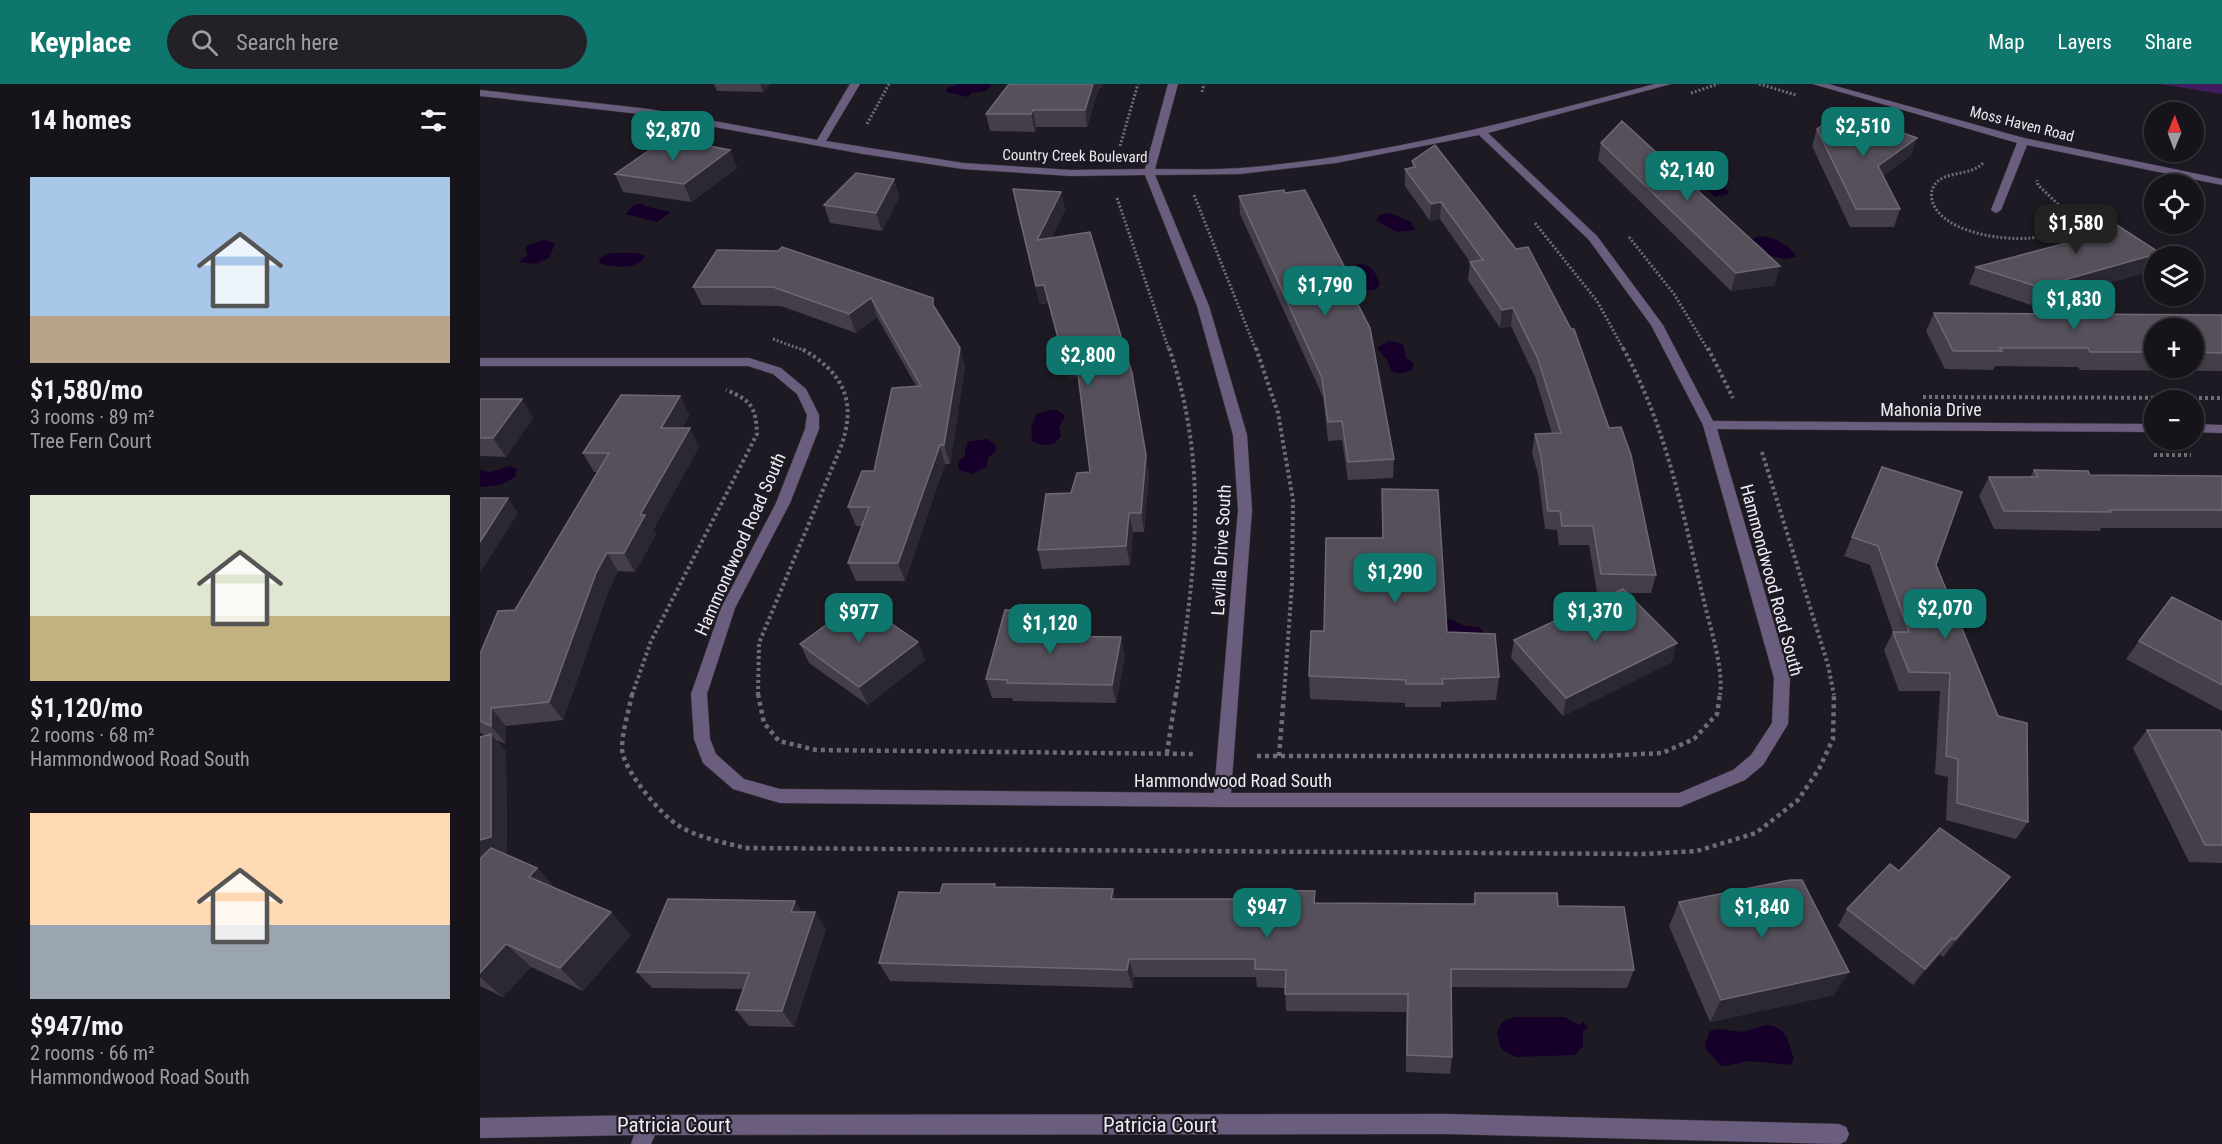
<!DOCTYPE html>
<meta charset="utf-8">
<style>
body{margin:0;font-family:"Roboto Condensed",sans-serif;background:#232127;color:#f1f3f6;height:100vh;display:flex;flex-direction:column;font-size:22px;white-space:nowrap}
*{box-sizing:border-box;margin:0}
p{font-size:20px;color:#9e9ea2}
.icon{flex:none;width:33px;height:33px;fill:none;stroke:currentColor;stroke-width:2;stroke-linecap:round;stroke-linejoin:round}
.map{position:relative;flex:1;overflow:hidden}
.panel{display:flex;flex-direction:column;background:#16141a;width:480px}
.panel>*{flex:none}
.needle{width:39px;rotate:1deg}
.fabs{position:absolute;left:1664px;top:18px;display:grid;gap:12px}
.fabs a{display:grid;place-items:center;width:60px;height:60px;border-radius:50%;background:#16141a;box-shadow:0 2px 4px #0004,0 0 0 2px #353339;font-size:30px}
.price{position:absolute;translate:-50% -51px;padding:0 14px;border-radius:12px;background:#0f766e;color:#fff;font-size:20px;line-height:39px;filter:drop-shadow(0 2px 3px #0008)}
.price::after{content:'';position:absolute;left:50%;top:36px;width:18px;height:14px;margin-left:-9px;background:inherit;clip-path:polygon(0 0,100% 0,50% 100%)}
.price.on{background:#222;color:#fff}
ul{padding:0;list-style:none}
li{display:grid;align-content:center;gap:12px;height:318px;padding:0 30px}
li span{display:grid;place-items:center;height:186px;border-radius:0px;color:#555}
li>.icon{margin-inline-start:auto}
span .icon{width:108px;height:108px;fill:#fffc;stroke-width:1}
li b{font-size:26px}
h2{display:flex;justify-content:space-between;align-items:center;height:72px;padding:0 30px;font-size:26px}
header{display:flex;align-items:center;gap:36px;box-sizing:border-box;height:84px;padding:0 30px;background:#0f766e;color:#fff}
header strong{font-size:28px}
nav{display:flex;gap:33px;margin-inline-start:auto;font-size:21px}
.search{width:420px;height:54px;background:#232127;display:flex;align-items:center;gap:15px;box-sizing:border-box;padding:0 21px;border-radius:33px;color:#9e9ea2;font-size:22px}
main{display:flex;flex:1;min-height:0}
.map>svg:first-child{display:block}
.green{fill:#401c5f}
.water{fill:#16002a}
.lines{fill:none;stroke-linecap:round;stroke-linejoin:round}
.minor-casing{stroke:#3b3740;stroke-width:1}
.path-far2{stroke:#706c74;stroke-width:3;stroke-dasharray:2 2;stroke-linecap:butt}
.path-far1{stroke:#706c74;stroke-width:4;stroke-dasharray:3 3;stroke-linecap:butt}
.path{stroke:#706c74;stroke-width:4.5;stroke-dasharray:4 4;stroke-linecap:butt}
.minor{fill:#6b5d7d;fill-rule:evenodd}
.wall{fill:#433e48;fill-rule:evenodd}
.shaded-wall{fill:#2c2831}
.building{fill:#55505a;stroke:#6d6872;stroke-width:1.5}
.labels{text-anchor:middle;dominant-baseline:central;stroke-width:4.5;stroke-linejoin:round;paint-order:stroke}
.far-street-label{font-size:15px;fill:#edeaf1;stroke:#1e1a23}
.street-label{font-size:18px;fill:#edeaf1;stroke:#1e1a23}
.near-street-label{font-size:21px;fill:#edeaf1;stroke:#1e1a23}
</style>
<header>
<strong>Keyplace</strong>
<div class="search"><svg class="icon" aria-label="search" viewBox="0 0 24 24"><circle cx="10" cy="10" r="6"/><path d="M15 15l6 6"/></svg>Search here</div>
<nav><a>Map</a><a>Layers</a><a>Share</a></nav>
</header>
<main>
<section class="panel">
<h2>14 homes<svg class="icon" aria-label="filters" viewBox="0 0 24 24"><path d="M4 7h16M4 17h16"/><circle cx="9" cy="7" r="2"/><circle cx="15" cy="17" r="2"/></svg></h2>
<ul>
<li><span style="background:linear-gradient(#a9c7e8 75%,#b9a48a 0)"><svg class="icon" aria-label="home" viewBox="0 0 24 24"><path d="M3 11l9-7 9 7M6 9v11h12V9"/></svg></span><div><b>$1,580/mo</b><p>3 rooms · 89 m²</p><p>Tree Fern Court</p></div></li>
<li><span style="background:linear-gradient(#dfe7d0 65%,#c2b280 0)"><svg class="icon" aria-label="home" viewBox="0 0 24 24"><path d="M3 11l9-7 9 7M6 9v11h12V9"/></svg></span><div><b>$1,120/mo</b><p>2 rooms · 68 m²</p><p>Hammondwood Road South</p></div></li>
<li><span style="background:linear-gradient(#ffd9b3 60%,#9aa5b1 0)"><svg class="icon" aria-label="home" viewBox="0 0 24 24"><path d="M3 11l9-7 9 7M6 9v11h12V9"/></svg></span><div><b>$947/mo</b><p>2 rooms · 66 m²</p><p>Hammondwood Road South</p></div></li>
</ul>
</section>
<div class="map">
<svg width="1742" height="1060" viewBox="0 0 1742 1060">
<rect width="100%" height="100%" fill="#1e1a23"/>
<path class="green" d="M1680,0H1742V10Z"/>
<path class="water" d="M510,0L511,2L505,7L491,9L488,13L466,8L467,4L479,0Z
M1222,92L1237,94L1241,102L1246,105L1249,110L1235,113L1216,96Z
M163,119L164,122L191,128L177,138L145,130L154,121Z
M910,129L931,138L935,146L917,148L896,137L899,131Z
M1279,152C1292,152 1311,161 1316,173L1304,175L1287,171L1285,165L1272,155Z
M64,156L75,160L69,174L56,180L38,178L48,171L45,165L48,161Z
M130,169H158L165,172C158,186 134,184 119,179L120,174Z
M878,180C892,180 895,188 900,199L897,205C880,210 875,200 870,186Z
M909,257L917,258L924,262L926,273L933,279V284C927,289 918,291 911,287L908,277L897,264Z
M569,326H578L585,332L579,344L581,352C574,363 563,363 552,357L551,342L557,330Z
M507,355L516,361L515,368L508,374L507,383L492,390L479,386L478,378L485,372V365L488,360L486,358Z
M30,382L37,385L35,393L20,401L0,403V386L10,388Z
M960,534L971,535L985,542L999,543L1003,547L1002,560L951,543Z
M1034,933H1085L1099,941L1103,937L1108,943L1103,947V962L1095,971L1036,973L1024,967L1020,962L1017,949L1022,938Z
M1285,941C1308,942 1308,958 1314,975L1310,981L1268,977L1247,982L1240,981L1226,965L1225,960L1230,947L1238,945L1263,948Z"/>
<g class="lines">
<g class="minor-casing">
<path id="minor" d="M370,0H380L346,57L483,79L591,86L665,85L688,0H698L675,85C704,85 733,86 761,84C902,73 1039,35 1175,0H1191L1008,49L1117,152L1183,241L1233,337L1674,340V348L1237,345L1310,594L1308,640L1283,681L1265,696L1200,723H742L300,719L253,705L223,679L214,655L211,610L241,524L296,419L325,345L327,331L317,310L293,290L268,282H0V274H269L301,284L326,305L339,331V345L310,419L255,524L227,610L230,655L236,670L264,695L300,705L734,709L758,426L753,351L717,222L665,91L591,92L483,85L383,70L169,31L0,12V6L169,25L337,56ZM999,51L1109,156L1171,241L1223,341L1294,594L1292,639L1271,671L1253,686L1199,709H751L772,426L767,351L729,222L675,91L760,90L856,79Z
M1333,0H1348L1544,54L1742,95V101L1547,61L1521,126L1516,129L1511,126L1537,59Z
M1713,340L1742,341V349L1713,348Z
M966,1030L1359,1040L1366,1043L1369,1050L1366,1057L1360,1060L966,1050L175,1051L171,1060H151L154,1051L0,1054V1034L168,1031Z"/>
</g>
<path class="path-far2" d="M1279,0L1316,11
M722,8L724,0
M1211,9L1238,0
M387,40L409,0
M640,62L658,0
M1503,79C1490,93 1463,86 1454,102C1451,107 1451,111 1452,116C1460,148 1522,157 1550,154C1563,153 1573,147 1584,140L1581,123L1558,101L1557,96
M714,111L776,266
M637,114L689,266
M1055,139L1117,217L1144,266
M1149,153L1194,210L1228,266
M293,255L323,266"/>
<path class="path-far1" d="M689,264C730,383 715,490 696,611
M776,264L798,329L813,416L812,500L804,611
M1143,264C1187,343 1203,431 1224,517C1230,544 1244,584 1240,611
M1228,264L1253,314
M1443,313L1742,314
M1282,368L1348,581L1354,611
M1674,371H1711
M152,611L171,557L277,350C276,323 271,316 246,306
M278,611L279,559L360,365C378,318 364,288 320,264"/>
<path class="path" d="M152,610C149,627 142,647 142,665C143,686 181,731 199,742C219,754 243,758 265,764L1163,770L1217,767L1276,749L1318,716L1339,685L1353,655L1354,610
M278,610L284,639L299,657L336,666L715,670
M687,669L696,610
M777,672H1122L1182,669L1214,655L1237,630L1240,610
M799,672L804,610"/>
<use href="#minor" class="minor"/>
</g>
<path class="wall" d="M234,0H290L283,8L237,7Z
M529,0H623L618,7L607,43H556L555,48L510,47L506,30Z
M1337,45L1431,71L1403,92L1420,125L1414,143H1370L1332,62Z
M1121,59L1295,201L1251,207L1118,76Z
M955,61L1176,491L1171,509H1146L1192,578L1083,632L1031,574L1034,556L1136,509L1117,508L1109,461H1079L1077,446L1065,445L1058,390L1052,369L1055,350L1072,349L1055,293L1031,242L1020,244L988,196L990,178L960,135L950,137L925,102V85L932,83V77Z
M250,66L257,84L211,118L143,108L135,90Z
M414,95L419,113L402,147L350,139L344,121Z
M581,108L585,126L571,154L669,390L664,448H653L650,481L562,485L558,466L591,409L610,388L599,293L588,295L568,219L560,220L536,123Z
M759,112L866,196L914,375L913,394L868,396L862,356L848,357L843,313L760,130Z
M1606,121L1674,172V181L1671,187L1551,221L1489,200L1496,183L1597,156L1598,138Z
M237,166L457,227L480,264L485,283L470,380H465L425,497H376L368,479L382,442H376L368,423L394,387L436,302L397,233L376,249L301,222L222,221L213,203Z
M1454,229L1742,231V287L1600,286L1598,283L1515,282L1513,286L1465,285L1446,247ZM1674,244H1713V284H1674Z
M200,312L209,331L202,344L219,363L173,446L176,450L155,488L138,487L128,508L83,636L26,642V660L16,656L26,668L27,770H26L57,784L75,804L151,851L103,907L51,883L23,913L0,902V653L6,651L0,649V570L35,526L118,388H114L103,369Z
M0,315L53,334L26,373L0,372Z
M1402,383L1456,481L1548,738L1536,755L1466,736L1468,693L1455,690L1460,607H1419L1404,566L1413,548L1390,481L1364,472Z
M1554,386L1610,391L1742,392V444H1621L1620,447L1514,445L1499,412L1509,393H1550Z
M902,405L967,548L1019,593L1016,616L961,618V623H925V619L830,615L829,592L844,547L902,454Z
M1742,538V627L1646,575L1659,557Z
M565,545L563,552L645,571L636,619L533,617L532,614H512L506,595Z
M320,560L445,576L388,621L329,579Z
M1667,646L1742,649V779L1709,778L1653,664Z
M1419,787L1517,810L1463,873L1460,871L1433,901L1358,842L1367,825Z
M515,800L516,803L636,815H780L835,807V819L993,820L995,809L1078,822L1154,886L1147,904L971,903L972,973L970,990L926,988V928L806,927L805,904L777,903L776,893H654L653,904L410,897L399,879L460,809Z
M1199,818L1354,911L1230,938L1189,842Z
M322,828L346,845L314,943L269,942L256,926L264,905L172,904L157,888Z"/>
<path class="shaded-wall" d="M280,0H290L283,8Z
M613,0H623L618,7L607,43L605,26Z
M553,26L556,43L555,48L551,30Z
M1437,54L1431,71L1392,100L1398,82Z
M250,66L257,84L211,118L204,100Z
M414,95L419,113L402,147L396,129Z
M581,108L585,126L561,174L557,156Z
M961,118L960,135L950,137L951,120Z
M1680,169L1679,172H1674V181L1671,187L1551,221L1559,203Z
M1300,182L1295,201L1251,207L1256,189Z
M866,186V204L861,187Z
M564,201L568,219L560,220L556,202Z
M391,214L397,233L376,249L369,230Z
M1033,224L1031,242L1020,244L1022,226Z
M480,264L485,283L470,380L464,361Z
M596,274L600,293L588,295L584,276Z
M200,312L209,331L191,362L181,344Z
M42,315L53,334L26,373L13,354Z
M210,344L219,363L173,446L176,450L155,488L144,469L160,431Z
M460,361L465,380L425,497L418,479Z
M666,371L669,390L664,448L661,429Z
M28,414L38,429L0,489V458Z
M649,429L653,448L650,481L646,462Z
M127,469L138,487L128,508L83,636L69,618L116,489Z
M560,526L565,545L558,571L553,552Z
M641,553L645,571L636,619L632,601Z
M438,558L445,576L388,621L379,603Z
M1197,559L1192,578L1083,632L1086,614Z
M11,624L26,642V660L11,642Z
M11,650L26,668L27,770L0,779V756Z
M57,784L79,808L49,793Z
M1530,793L1517,810L1463,873L1475,856Z
M633,805L638,824L631,815Z
M315,817L326,834L311,828Z
M131,828L151,851L103,907L80,884Z
M335,828L346,845L314,943L302,927Z
M1472,854L1460,871L1433,901L1445,885Z
M26,860L51,883L23,913L0,893V889Z
M649,875L654,893L653,904L647,886Z
M1369,888L1354,911L1230,938L1241,916Z"/>
<path class="building" d="M529,0H613L605,26H553L551,30H506Z
M1360,29L1392,41L1396,39L1437,54L1398,82L1420,125H1376L1337,45Z
M1142,37L1300,182L1256,189L1121,59Z
M187,54L250,66L204,100L135,90Z
M955,61L1036,165L1048,163L1091,245H1094L1129,344L1141,343L1151,371L1176,491L1121,490L1113,442H1082L1080,427H1068L1061,372L1055,350L1081,349L1058,275L1033,224L1022,226L990,178L1003,176L961,118L951,120L925,85L936,83L932,77Z
M376,89L414,95L396,129L344,121Z
M533,105L581,108L557,156L610,148L652,289L666,371L661,429H649L646,462L558,466L566,410L591,409L597,389L610,388L596,274L584,276L564,201L556,202Z
M804,106L805,109L825,106L866,186L861,187L890,244L914,375L868,378L862,337L848,338L842,294L759,112Z
M1606,121L1680,169L1559,203L1496,183L1605,154Z
M302,163L453,214V221L480,264L464,361H460L418,479H368L389,423H368L382,387H394L412,304L441,302L391,214L369,230L293,203H213L237,166L298,167Z
M1454,229L1742,231V269L1713,268V244H1674V268H1610L1608,264H1520L1522,267H1473Z
M141,311L200,312L181,344H210L160,431H165L144,469H127L116,489L69,618L11,624V642L0,637V570L18,527L35,526L129,369H103Z
M0,315H42L13,354H0Z
M1402,383L1482,408L1456,481L1518,632L1547,639L1548,738L1477,719L1478,675L1466,672L1470,589L1429,588L1413,548H1429L1398,462L1372,453Z
M1554,386L1608,387L1610,391L1742,392V426H1630L1631,428L1524,427L1509,393H1558Z
M902,405L958,406L967,548L1015,550L1019,593L962,595L963,600H926V596L829,592L831,547H844L846,454H903Z
M0,414H28L0,458Z
M1143,505L1197,559L1086,614L1034,556Z
M1692,513L1742,538V601L1659,557Z
M379,517L438,558L379,603L320,560Z
M525,526H560L553,552L641,553L632,601L527,599L528,596L506,595Z
M1667,646H1740L1742,649V761H1725Z
M11,650V753L0,756V653Z
M1460,744L1530,793L1475,856L1472,854L1445,885L1367,825L1410,780L1419,787Z
M11,764L57,784L49,793L131,828L80,884L26,860L0,889V775Z
M1310,796H1322L1369,888L1241,916L1199,818Z
M463,800H515L514,803L633,805L631,815H780V806L835,807L834,819L995,820V809H1077L1078,822L1144,823L1154,886L971,885L972,973L927,971L928,910H805L806,886L775,885V875H649L647,886L399,879L419,808L460,809Z
M188,815L315,817L311,828H335L302,927L256,926L269,889L157,888Z"/>
<g class="labels">
<g class="far-street-label">
<text transform="translate(1542 40) rotate(14)">Moss Haven Road</text>
<text transform="translate(595 72) rotate(1)">Country Creek Boulevard</text>
</g>
<g class="street-label">
<text x="1451" y="325">Mahonia Drive</text>
<text transform="translate(260 460) rotate(-66)">Hammondwood Road South</text>
<text transform="translate(741 466) rotate(-87)">Lavilla Drive South</text>
<text transform="translate(1292 496) rotate(75)">Hammondwood Road South</text>
<text x="753" y="696">Hammondwood Road South</text>
</g>
<g class="near-street-label">
<text x="194" y="1041">Patricia Court</text>
<text x="680" y="1041">Patricia Court</text>
</g>
</g>
</svg>
<div class="fabs">
<a><svg class="needle" viewBox="-14 -14 28 28"><path d="M0-13l5 13h-10z" fill="#e53935"/><path d="M0 13l5-13h-10z" fill="#9e9ea2"/></svg></a>
<a><svg class="icon" aria-label="locate" viewBox="0 0 24 24"><circle cx="12" cy="12" r="6"/><path d="M12 2v4M12 18v4M2 12h4M18 12h4"/></svg></a>
<a><svg class="icon" aria-label="layers" viewBox="0 0 24 24"><path d="M12 4l9 5-9 5-9-5zM3 14l9 5 9-5"/></svg></a>
<a>+</a>
<a>−</a>
</div>
<b class="price" style="left:1383px;top:74px">$2,510</b>
<b class="price" style="left:193px;top:78px">$2,870</b>
<b class="price" style="left:1207px;top:118px">$2,140</b>
<b class="price on" style="left:1596px;top:171px">$1,580</b>
<b class="price" style="left:845px;top:233px">$1,790</b>
<b class="price" style="left:1594px;top:247px">$1,830</b>
<b class="price" style="left:608px;top:303px">$2,800</b>
<b class="price" style="left:915px;top:520px">$1,290</b>
<b class="price" style="left:1465px;top:556px">$2,070</b>
<b class="price" style="left:1115px;top:559px">$1,370</b>
<b class="price" style="left:379px;top:560px">$977</b>
<b class="price" style="left:570px;top:571px">$1,120</b>
<b class="price" style="left:787px;top:855px">$947</b>
<b class="price" style="left:1282px;top:855px">$1,840</b>
</div>
</main>
